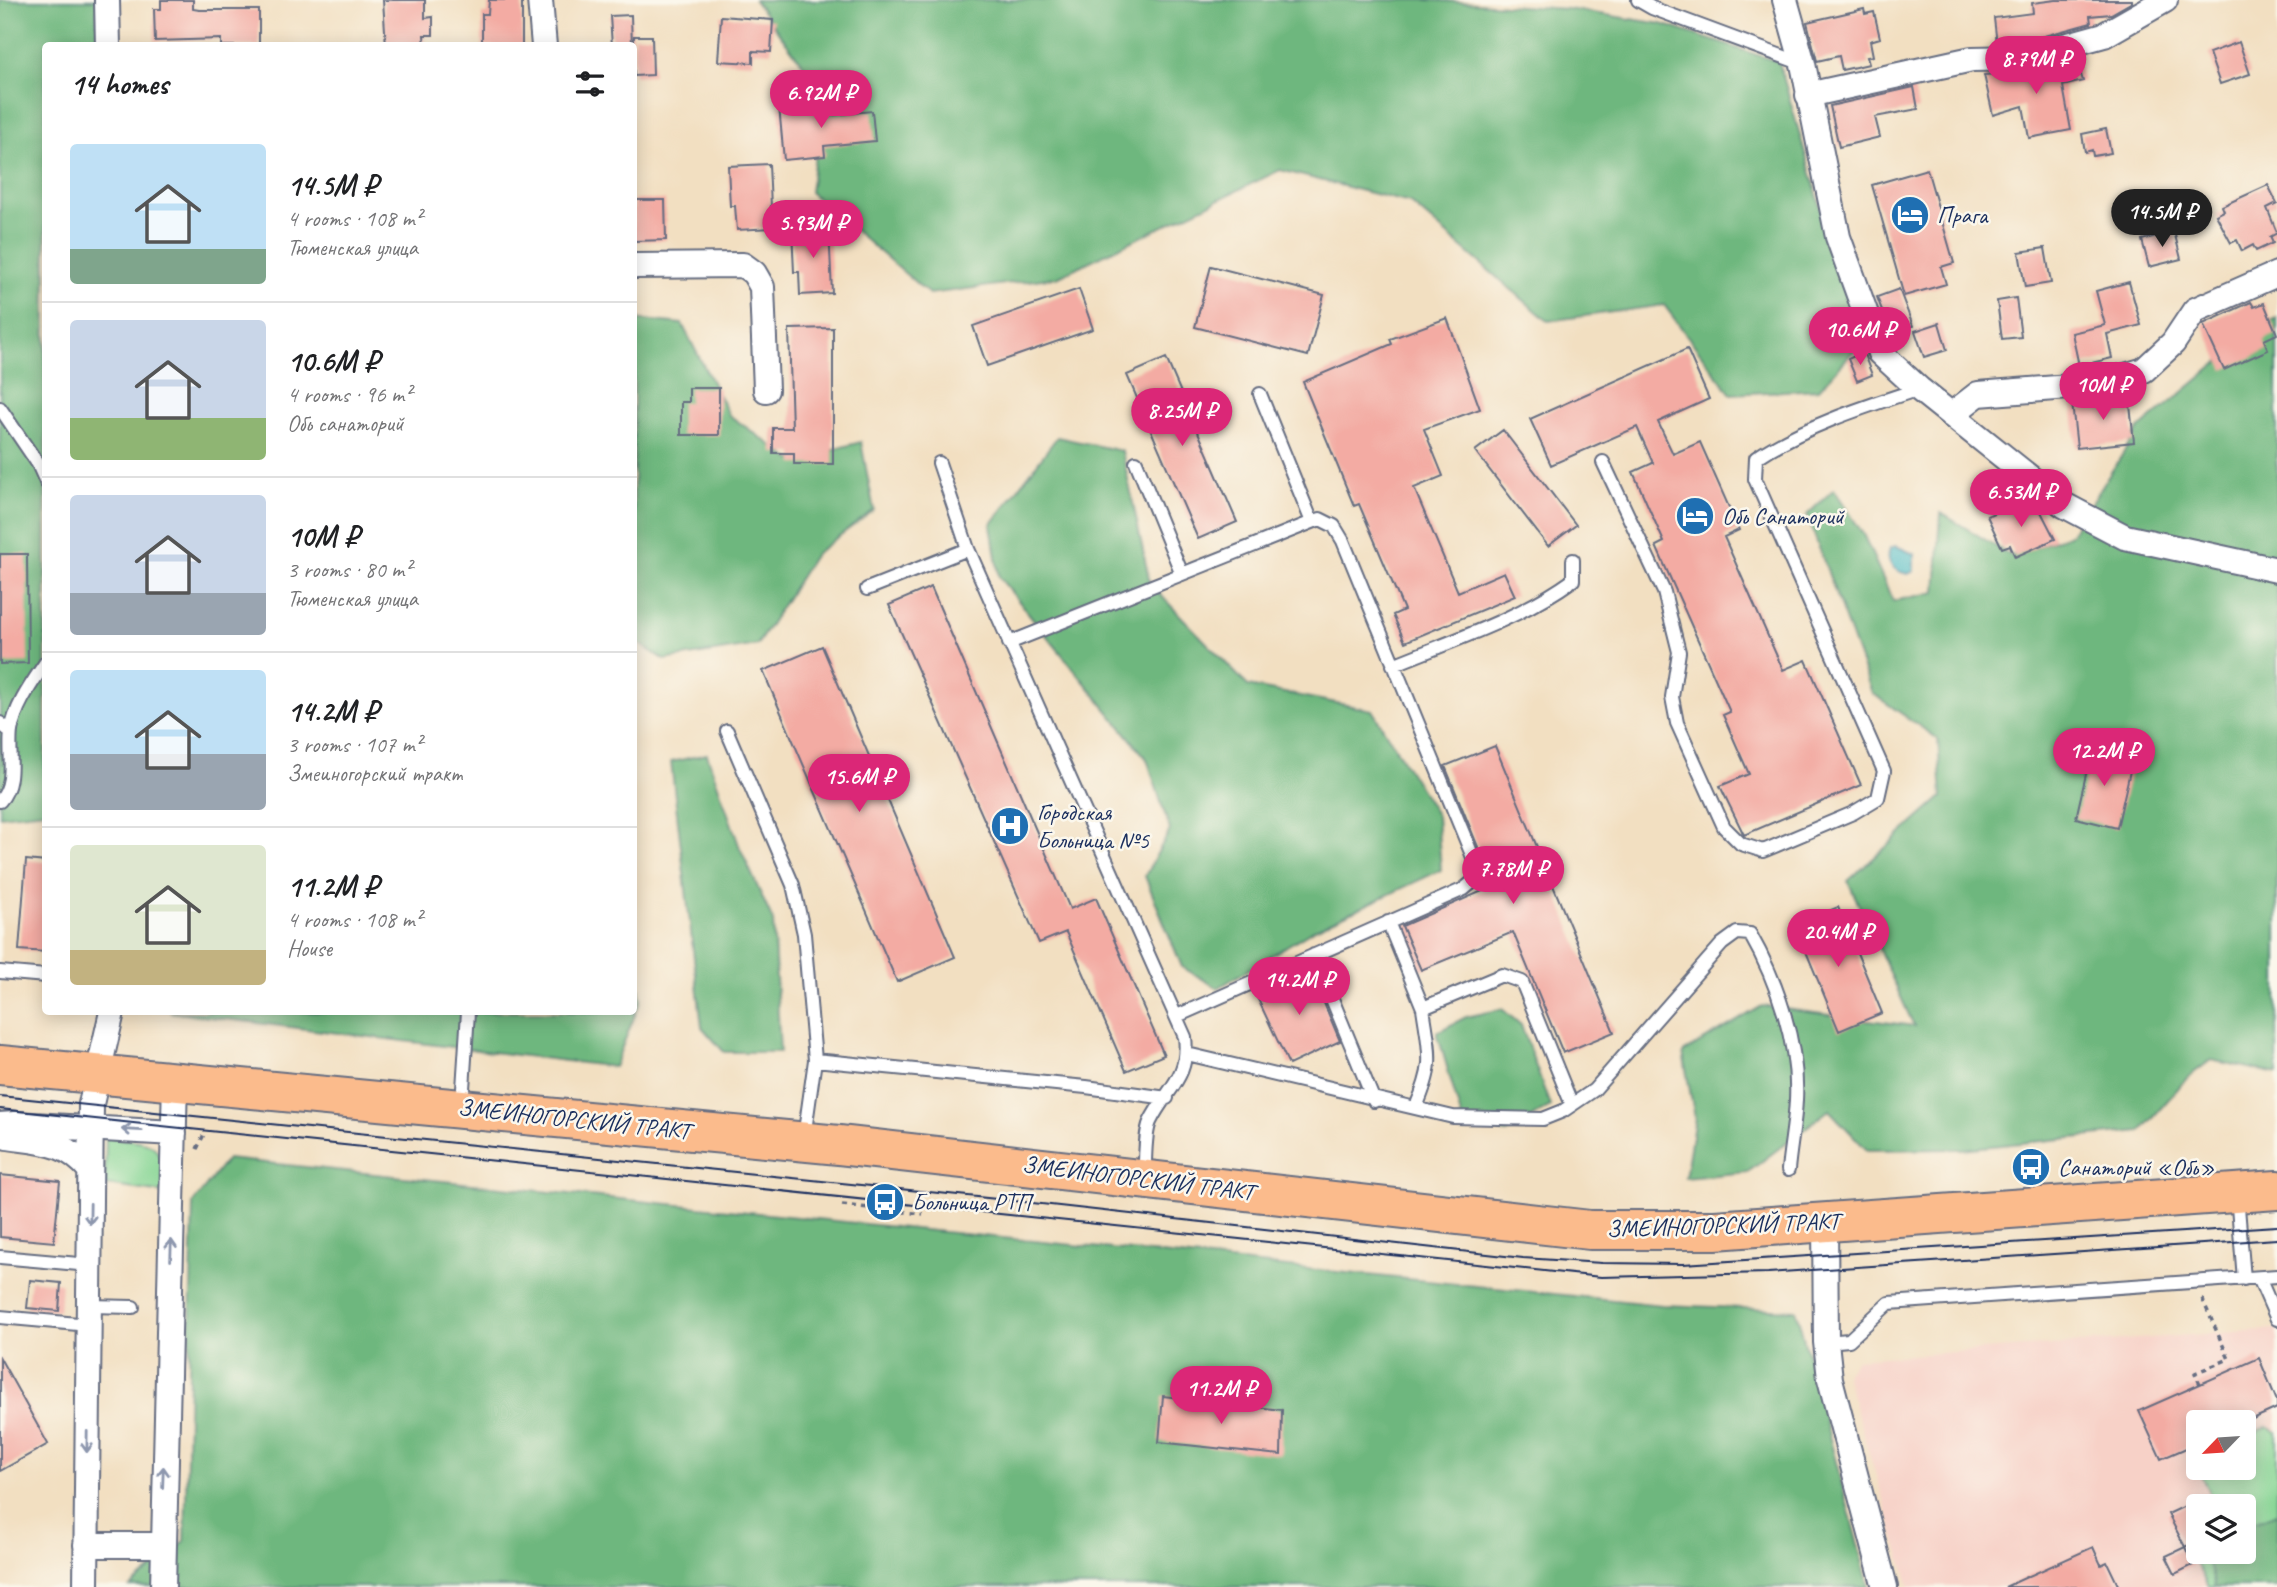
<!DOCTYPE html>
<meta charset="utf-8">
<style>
body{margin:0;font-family:Caveat,sans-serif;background:#f6f6f6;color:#202124;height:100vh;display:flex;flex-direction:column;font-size:26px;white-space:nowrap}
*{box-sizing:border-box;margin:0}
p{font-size:23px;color:#757577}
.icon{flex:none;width:38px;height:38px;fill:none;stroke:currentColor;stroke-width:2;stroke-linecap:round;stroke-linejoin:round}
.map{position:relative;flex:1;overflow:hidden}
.sheet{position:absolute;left:42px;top:42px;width:595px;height:973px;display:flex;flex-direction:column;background:#fff;border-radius:7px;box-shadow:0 4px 18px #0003}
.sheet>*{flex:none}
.needle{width:46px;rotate:245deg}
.tools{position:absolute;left:2186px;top:1410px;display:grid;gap:14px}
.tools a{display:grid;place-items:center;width:70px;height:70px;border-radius:7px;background:#fff;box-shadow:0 4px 18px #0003;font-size:35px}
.price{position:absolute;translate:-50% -60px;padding:0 16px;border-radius:24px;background:#db2777;color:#fff;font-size:23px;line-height:46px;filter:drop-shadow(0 2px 4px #0008)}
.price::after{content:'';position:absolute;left:50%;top:42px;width:21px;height:16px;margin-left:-10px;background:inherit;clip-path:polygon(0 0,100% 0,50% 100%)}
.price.active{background:#222;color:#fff}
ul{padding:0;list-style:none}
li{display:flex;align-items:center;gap:21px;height:175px;padding:0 28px}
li+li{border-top:2px solid #e0e0e0}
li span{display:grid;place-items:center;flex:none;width:196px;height:140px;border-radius:7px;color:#555}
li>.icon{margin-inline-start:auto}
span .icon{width:84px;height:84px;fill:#fffc;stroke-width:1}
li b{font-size:30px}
h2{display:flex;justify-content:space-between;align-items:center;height:84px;padding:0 28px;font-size:30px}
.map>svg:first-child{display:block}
.built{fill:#f7d1c7;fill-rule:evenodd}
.green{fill:#88d695;stroke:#52827a;stroke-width:2}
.forest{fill:#6eb77e;stroke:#44736e;stroke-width:2}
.water{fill:#4bbac3;stroke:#337490;stroke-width:2}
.building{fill:#f3aba3}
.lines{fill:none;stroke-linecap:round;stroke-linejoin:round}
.lane-casing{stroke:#666d81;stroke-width:16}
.street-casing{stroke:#666d81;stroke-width:28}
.highway-casing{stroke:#666d81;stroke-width:42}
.path{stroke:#666d81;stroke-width:3.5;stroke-dasharray:5 5;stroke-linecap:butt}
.lane{stroke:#fff;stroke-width:12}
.street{stroke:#fff;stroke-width:24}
.highway{stroke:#fbbb8c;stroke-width:38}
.tram{stroke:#1b2f5e;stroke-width:2}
.oneway{stroke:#8d97ae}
.labels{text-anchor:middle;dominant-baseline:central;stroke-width:5;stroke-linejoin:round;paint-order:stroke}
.poi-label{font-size:24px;fill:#1b2f5e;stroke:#fbf7ec;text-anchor:start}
.street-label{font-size:24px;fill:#1b2f5e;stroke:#fbf7ec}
</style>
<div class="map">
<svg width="2277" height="1587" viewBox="0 0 2277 1587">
<rect width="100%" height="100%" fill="#fbf7ec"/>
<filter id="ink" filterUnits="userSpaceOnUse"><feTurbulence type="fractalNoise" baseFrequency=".0143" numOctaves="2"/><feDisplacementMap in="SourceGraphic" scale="14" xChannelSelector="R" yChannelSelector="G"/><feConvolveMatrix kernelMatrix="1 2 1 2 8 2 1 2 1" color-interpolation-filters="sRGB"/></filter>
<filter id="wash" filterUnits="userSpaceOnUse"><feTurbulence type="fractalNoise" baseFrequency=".00686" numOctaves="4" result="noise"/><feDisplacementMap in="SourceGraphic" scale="28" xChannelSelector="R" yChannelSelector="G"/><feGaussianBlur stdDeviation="1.57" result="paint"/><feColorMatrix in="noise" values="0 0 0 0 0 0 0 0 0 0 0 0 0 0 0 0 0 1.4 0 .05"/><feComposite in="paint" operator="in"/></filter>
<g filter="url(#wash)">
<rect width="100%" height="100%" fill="#f2dfc1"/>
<path class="built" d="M2277,1329V1587H1910L1845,1374L1857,1359ZM2198,1423H2244V1468H2198ZM2198,1507H2244V1552H2198Z"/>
<path class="green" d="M106,1137C158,1143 161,1139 165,1193L105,1185Z
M2268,1427L2277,1432V1587H2208L2189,1548L2198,1543V1552H2244V1507H2216L2198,1469V1467L2244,1468V1439Z"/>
<path class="forest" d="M0,0H97V45L46,46L45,811L0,816Z
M754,0H1429L1568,9L1662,24L1779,62L1860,344L1819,389L1731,394L1664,305L1548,321L1410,203L1280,170L1057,277L929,294L810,192L824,92Z
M2277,318V1074L2211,1060L2187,1078L2141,1131L1962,1149L1867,1150L1829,1110L1748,1172L1685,1178L1695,1118L1683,1053L1762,1006L1914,1026L1848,881L1942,797L1938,739L1872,693L1807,515L1834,489L1863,534L1893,601L1936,592L1941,513L2012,556L2071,534L2139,429L2264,324Z
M634,319L682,324L729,415L792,460L861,442L874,510L815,554L757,645L664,660L634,640Z
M1057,437L1122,451L1150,584L1248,686L1372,710L1437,816L1441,870L1313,930L1218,988L1182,967L1145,876L1170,830L1147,759L999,577L991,525Z
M707,754L740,848L773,921L780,1052H724L702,1027L671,762Z
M634,951L641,1000L614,1067L169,1012H634Z
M1502,1009L1521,1025L1550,1106L1507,1133L1463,1123L1437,1032L1466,1017Z
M227,1159L1662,1305L1796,1310L1869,1587H130L185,1541L193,1203Z
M2277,1514V1587H2215L2207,1556L2210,1552H2244V1525Z"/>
<path class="water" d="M1896,546L1914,554V571L1908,574C1893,571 1885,563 1890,548Z"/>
<g id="blocks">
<path class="building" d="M161,0H193V9L199,10H259V46H221V39L155,41L154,9H161Z
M383,0H425V18L433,17V35H424L425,46H386Z
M489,0H522V46H482V14H488Z
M2056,0H2132V2L2111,14L2090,16L2091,23L2019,43L1997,44L1994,18L2033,13L2032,3Z
M1864,9L1865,14L1874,12L1880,38L1870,41L1873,56L1867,57L1869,64L1842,70L1839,56L1817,61L1807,22Z
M631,15L632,46H612L610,16Z
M721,16L773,20L771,52L753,51V63L718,61Z
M634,36H652L653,75L634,76Z
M2239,42L2250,74L2220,84L2209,53Z
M2076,58L2083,81L2063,86L2071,130L2029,138L2023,106L1993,115L1984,75L2025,72Z
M1914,87L1918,109L1875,117L1880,137L1839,147L1830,106Z
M821,102L823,116L872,111L875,141L824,146L825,156L784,160L779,106Z
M2106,129L2111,153L2093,156L2092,150L2085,152L2082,134Z
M769,164L772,228L737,230L735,206H730L728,166Z
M1927,169L1954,263L1941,267L1946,284L1904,296L1872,185Z
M2268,185L2277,203L2267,208L2277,233L2270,237L2273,243L2256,251L2253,245L2242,251L2237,240L2231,243L2216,215L2224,211L2222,206Z
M634,200H665L666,240L634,241Z
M829,228L832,293L800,295L799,272H794L792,229Z
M2174,231L2181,259L2149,267L2142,240Z
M2045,248L2051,283L2025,287L2019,252Z
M1211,266L1324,295L1308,356L1195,327Z
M2129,282L2141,325L2107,334L2112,358L2079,366L2072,333L2105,325L2096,291Z
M1079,289L1093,329L987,366L973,326Z
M1899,289L1913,326L1891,334L1877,297Z
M2016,298L2021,337L2002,339L1997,301Z
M2251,302L2254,307L2264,303L2277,334L2264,340L2268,350L2224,370L2203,324Z
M1447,318L1480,409L1424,429L1443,476L1414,488L1458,592L1504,572L1515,596L1405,642L1393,615L1404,610L1359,504L1354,506L1303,382L1392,344L1390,339Z
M1939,323L1947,350L1924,357L1915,331Z
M833,328V464H794V453H773V428H792L789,329Z
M1687,349L1709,399L1658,422L1673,454L1700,442L1739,530L1724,537L1783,670L1806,660L1861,785L1744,835L1720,786L1749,774L1723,715L1730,712L1656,546L1664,542L1633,472L1653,463L1637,427L1551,465L1530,419Z
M1863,352L1872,375L1857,381L1848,359Z
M1166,358L1237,522L1198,539L1127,375Z
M689,388H719V435H681V402H689Z
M2129,396L2134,442L2077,448L2072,403Z
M1503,430L1576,525L1548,546L1475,451Z
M2036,502L2055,539L2015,557L2010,545L2002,548L1987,516L2005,508L2008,514Z
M0,554H27L28,663L0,664Z
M931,587L1070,909L1096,898L1164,1055L1126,1071L1066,932L1039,943L889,605Z
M822,646L955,957L897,982L763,671Z
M1495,746L1614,1032L1563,1053L1513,932L1421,970L1402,926L1494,886L1445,766Z
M2092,748L2133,758L2117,828L2076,818Z
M26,860L46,862V952L19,950Z
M1838,907L1882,1013L1839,1031L1795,925Z
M1310,970L1340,1041L1289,1065L1256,995Z
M0,1175L60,1181L54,1242L0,1237Z
M30,1280L61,1283L59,1311L27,1308Z
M0,1358L48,1444L0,1471Z
M2259,1358L2277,1401V1408L2244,1423H2198V1443L2161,1459L2139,1411Z
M1163,1396L1282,1410L1281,1455L1159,1442Z
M2187,1505L2198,1528V1540L2185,1547L2168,1514Z
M2093,1547L2101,1565L2107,1562L2119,1587H2005Z
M2185,1547L2193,1565L2175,1574L2166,1556Z"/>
</g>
</g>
<g filter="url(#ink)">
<use href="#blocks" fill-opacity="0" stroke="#666d81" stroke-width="2"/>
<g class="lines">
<g class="lane-casing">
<path id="lane" d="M1638,0L1652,8L1803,64
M1260,394L1312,522
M0,408L38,464L46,482
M1136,462L1182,574
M1603,462L1664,592L1679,652L1672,697L1677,723L1724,827L1741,844L1763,851L1853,813L1878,798L1884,771L1755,479L1756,458C1804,426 1864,407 1919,389
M939,463L968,549L1185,1037C1190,1078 1166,1089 1150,1122C1144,1136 1146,1161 1144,1177
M867,589L968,549
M1009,643L1320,519L1334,526L1343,541L1477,867L1476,879L1464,889L1177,1016
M1393,665C1454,640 1519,619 1573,580V560
M0,723L11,732
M727,731L793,885L804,934L815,1060L1086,1087L1167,1098
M0,801C17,782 8,754 11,731C15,706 32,683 46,662
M1388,922L1423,1008
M1314,955L1374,1101
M0,972L46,976
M1187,1054L1453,1117L1543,1119L1563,1111L1594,1090L1722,944L1737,933L1750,934C1777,981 1799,1045 1796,1100C1795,1123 1790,1147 1788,1170
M462,1104L468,1012
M1416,1107C1435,1063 1430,1055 1423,1008L1502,975L1522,982L1572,1105
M804,1138L815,1060
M2237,1195L2244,1279
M0,1257L90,1265
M2259,1278L2277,1319
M89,1306L133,1307
M0,1317L89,1325
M1826,1342L1849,1340L1889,1303L2277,1276"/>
</g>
<g class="street-casing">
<path id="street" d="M107,0L108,46
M540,0L544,46
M1785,0L1803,64L1838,237L1880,353L1919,389L2064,505L2125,537L2277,570
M1808,95L1972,59L2021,58L2104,35L2165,0
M634,266L743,265L754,273L762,287L766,390
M1951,415L1978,394L2096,385L2144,370L2173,343L2195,310L2277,274
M0,1125L15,1124L174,1133
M7,1137C42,1142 66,1141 90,1170
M1825,1222L1826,1342L1830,1379L1885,1587
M86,1545H163
M86,1587L91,1104L112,1012
M163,1587L175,1079"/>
</g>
<g class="highway-casing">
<path id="highway" d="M0,1065L839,1145L1590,1230H1715L2277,1190"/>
</g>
<path class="path" d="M197,1149L205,1132
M842,1205L923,1214
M2200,1384L2195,1373L2229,1359L2201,1296"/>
<use href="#lane" class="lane"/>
<use href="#street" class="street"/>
<use href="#highway" class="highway"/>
<path class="tram" d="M0,1096L997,1199L1523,1258L1602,1263L1683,1264L2277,1226
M0,1109L1601,1277L1768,1273L2277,1239"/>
</g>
<defs><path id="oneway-shaft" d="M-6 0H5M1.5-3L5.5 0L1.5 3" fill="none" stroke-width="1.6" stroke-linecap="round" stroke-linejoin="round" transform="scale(1.75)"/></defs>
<g class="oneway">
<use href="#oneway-shaft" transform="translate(132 1130) rotate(-177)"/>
<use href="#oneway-shaft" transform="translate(90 1214) rotate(91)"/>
<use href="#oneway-shaft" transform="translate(171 1250) rotate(-88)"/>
<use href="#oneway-shaft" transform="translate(87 1442) rotate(91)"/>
<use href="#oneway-shaft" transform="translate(163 1477) rotate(-88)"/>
</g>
</g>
<defs>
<g id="hotel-disc" transform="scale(2.0125)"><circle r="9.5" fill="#1f6fb2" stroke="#fbf7ec"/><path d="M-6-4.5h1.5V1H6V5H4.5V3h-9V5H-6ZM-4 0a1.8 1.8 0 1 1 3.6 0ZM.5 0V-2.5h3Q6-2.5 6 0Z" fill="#fff"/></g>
<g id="hospital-disc" transform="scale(2.0125)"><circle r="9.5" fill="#1f6fb2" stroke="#fbf7ec"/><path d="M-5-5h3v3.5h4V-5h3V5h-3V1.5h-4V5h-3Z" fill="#fff"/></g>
<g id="bus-disc" transform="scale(2.0125)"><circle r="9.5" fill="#1f6fb2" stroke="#fbf7ec"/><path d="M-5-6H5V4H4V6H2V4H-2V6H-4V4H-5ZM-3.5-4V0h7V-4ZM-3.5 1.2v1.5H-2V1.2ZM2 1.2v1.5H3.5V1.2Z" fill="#fff"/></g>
</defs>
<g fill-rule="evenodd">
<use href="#hotel-disc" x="1910" y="215"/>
<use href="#hotel-disc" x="1695" y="516"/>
<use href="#hospital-disc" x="1010" y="826"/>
<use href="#bus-disc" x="2031" y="1167"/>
<use href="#bus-disc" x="885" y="1202"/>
</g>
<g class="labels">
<g class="poi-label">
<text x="1937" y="215">Прага</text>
<text x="1722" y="516">Обь Санаторий</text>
<text x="1037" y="812">Городская<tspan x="1037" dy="28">Больница №5</tspan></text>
<text x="2058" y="1167">Санаторий «Обь»</text>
<text x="912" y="1202">Больница РТП</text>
</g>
<g class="street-label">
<text transform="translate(574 1119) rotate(6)">ЗМЕИНОГОРСКИЙ ТРАКТ</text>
<text transform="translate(1138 1178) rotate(7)">ЗМЕИНОГОРСКИЙ ТРАКТ</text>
<text transform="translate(1723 1225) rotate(-2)">ЗМЕИНОГОРСКИЙ ТРАКТ</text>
</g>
</g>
</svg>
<div class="tools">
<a><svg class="needle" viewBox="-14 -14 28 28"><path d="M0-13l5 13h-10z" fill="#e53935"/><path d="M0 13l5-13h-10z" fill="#757577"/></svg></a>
<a><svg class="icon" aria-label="layers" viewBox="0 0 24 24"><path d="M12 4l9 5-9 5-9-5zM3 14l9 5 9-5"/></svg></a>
</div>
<b class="price" style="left:2036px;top:96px">8.79M ₽</b>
<b class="price" style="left:821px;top:130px">6.92M ₽</b>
<b class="price active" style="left:2162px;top:249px">14.5M ₽</b>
<b class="price" style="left:813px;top:260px">5.93M ₽</b>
<b class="price" style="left:1860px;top:367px">10.6M ₽</b>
<b class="price" style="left:2103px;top:422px">10M ₽</b>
<b class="price" style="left:1182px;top:448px">8.25M ₽</b>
<b class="price" style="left:2021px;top:529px">6.53M ₽</b>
<b class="price" style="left:2104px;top:788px">12.2M ₽</b>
<b class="price" style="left:859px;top:814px">15.6M ₽</b>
<b class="price" style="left:1513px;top:906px">7.78M ₽</b>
<b class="price" style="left:1838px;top:969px">20.4M ₽</b>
<b class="price" style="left:1299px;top:1017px">14.2M ₽</b>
<b class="price" style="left:1221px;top:1426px">11.2M ₽</b>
<section class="sheet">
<h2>14 homes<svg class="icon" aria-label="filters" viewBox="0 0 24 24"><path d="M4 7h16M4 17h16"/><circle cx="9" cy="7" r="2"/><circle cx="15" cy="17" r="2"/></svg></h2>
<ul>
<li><span style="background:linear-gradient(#bfe0f5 75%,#7fa58c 0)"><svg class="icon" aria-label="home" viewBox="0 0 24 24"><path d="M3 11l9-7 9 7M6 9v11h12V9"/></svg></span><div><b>14.5M ₽</b><p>4 rooms · 108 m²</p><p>Тюменская улица</p></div></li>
<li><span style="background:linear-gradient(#c9d6e8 70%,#8fb573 0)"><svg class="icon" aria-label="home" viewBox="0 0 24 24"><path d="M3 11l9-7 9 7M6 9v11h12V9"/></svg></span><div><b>10.6M ₽</b><p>4 rooms · 96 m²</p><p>Обь санаторий</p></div></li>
<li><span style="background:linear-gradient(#c9d6e8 70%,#9aa5b1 0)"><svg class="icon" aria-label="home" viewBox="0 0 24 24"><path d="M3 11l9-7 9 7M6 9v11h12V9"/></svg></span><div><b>10M ₽</b><p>3 rooms · 80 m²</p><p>Тюменская улица</p></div></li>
<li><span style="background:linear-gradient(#bfe0f5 60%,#9aa5b1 0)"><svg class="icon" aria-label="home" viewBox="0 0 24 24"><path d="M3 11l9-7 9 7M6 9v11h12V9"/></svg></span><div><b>14.2M ₽</b><p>3 rooms · 107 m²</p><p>Змеиногорский тракт</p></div></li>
<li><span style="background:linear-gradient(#dfe7d0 75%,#c2b280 0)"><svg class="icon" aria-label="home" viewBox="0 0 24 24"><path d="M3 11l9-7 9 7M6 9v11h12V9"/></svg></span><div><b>11.2M ₽</b><p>4 rooms · 108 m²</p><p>House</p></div></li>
</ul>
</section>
</div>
